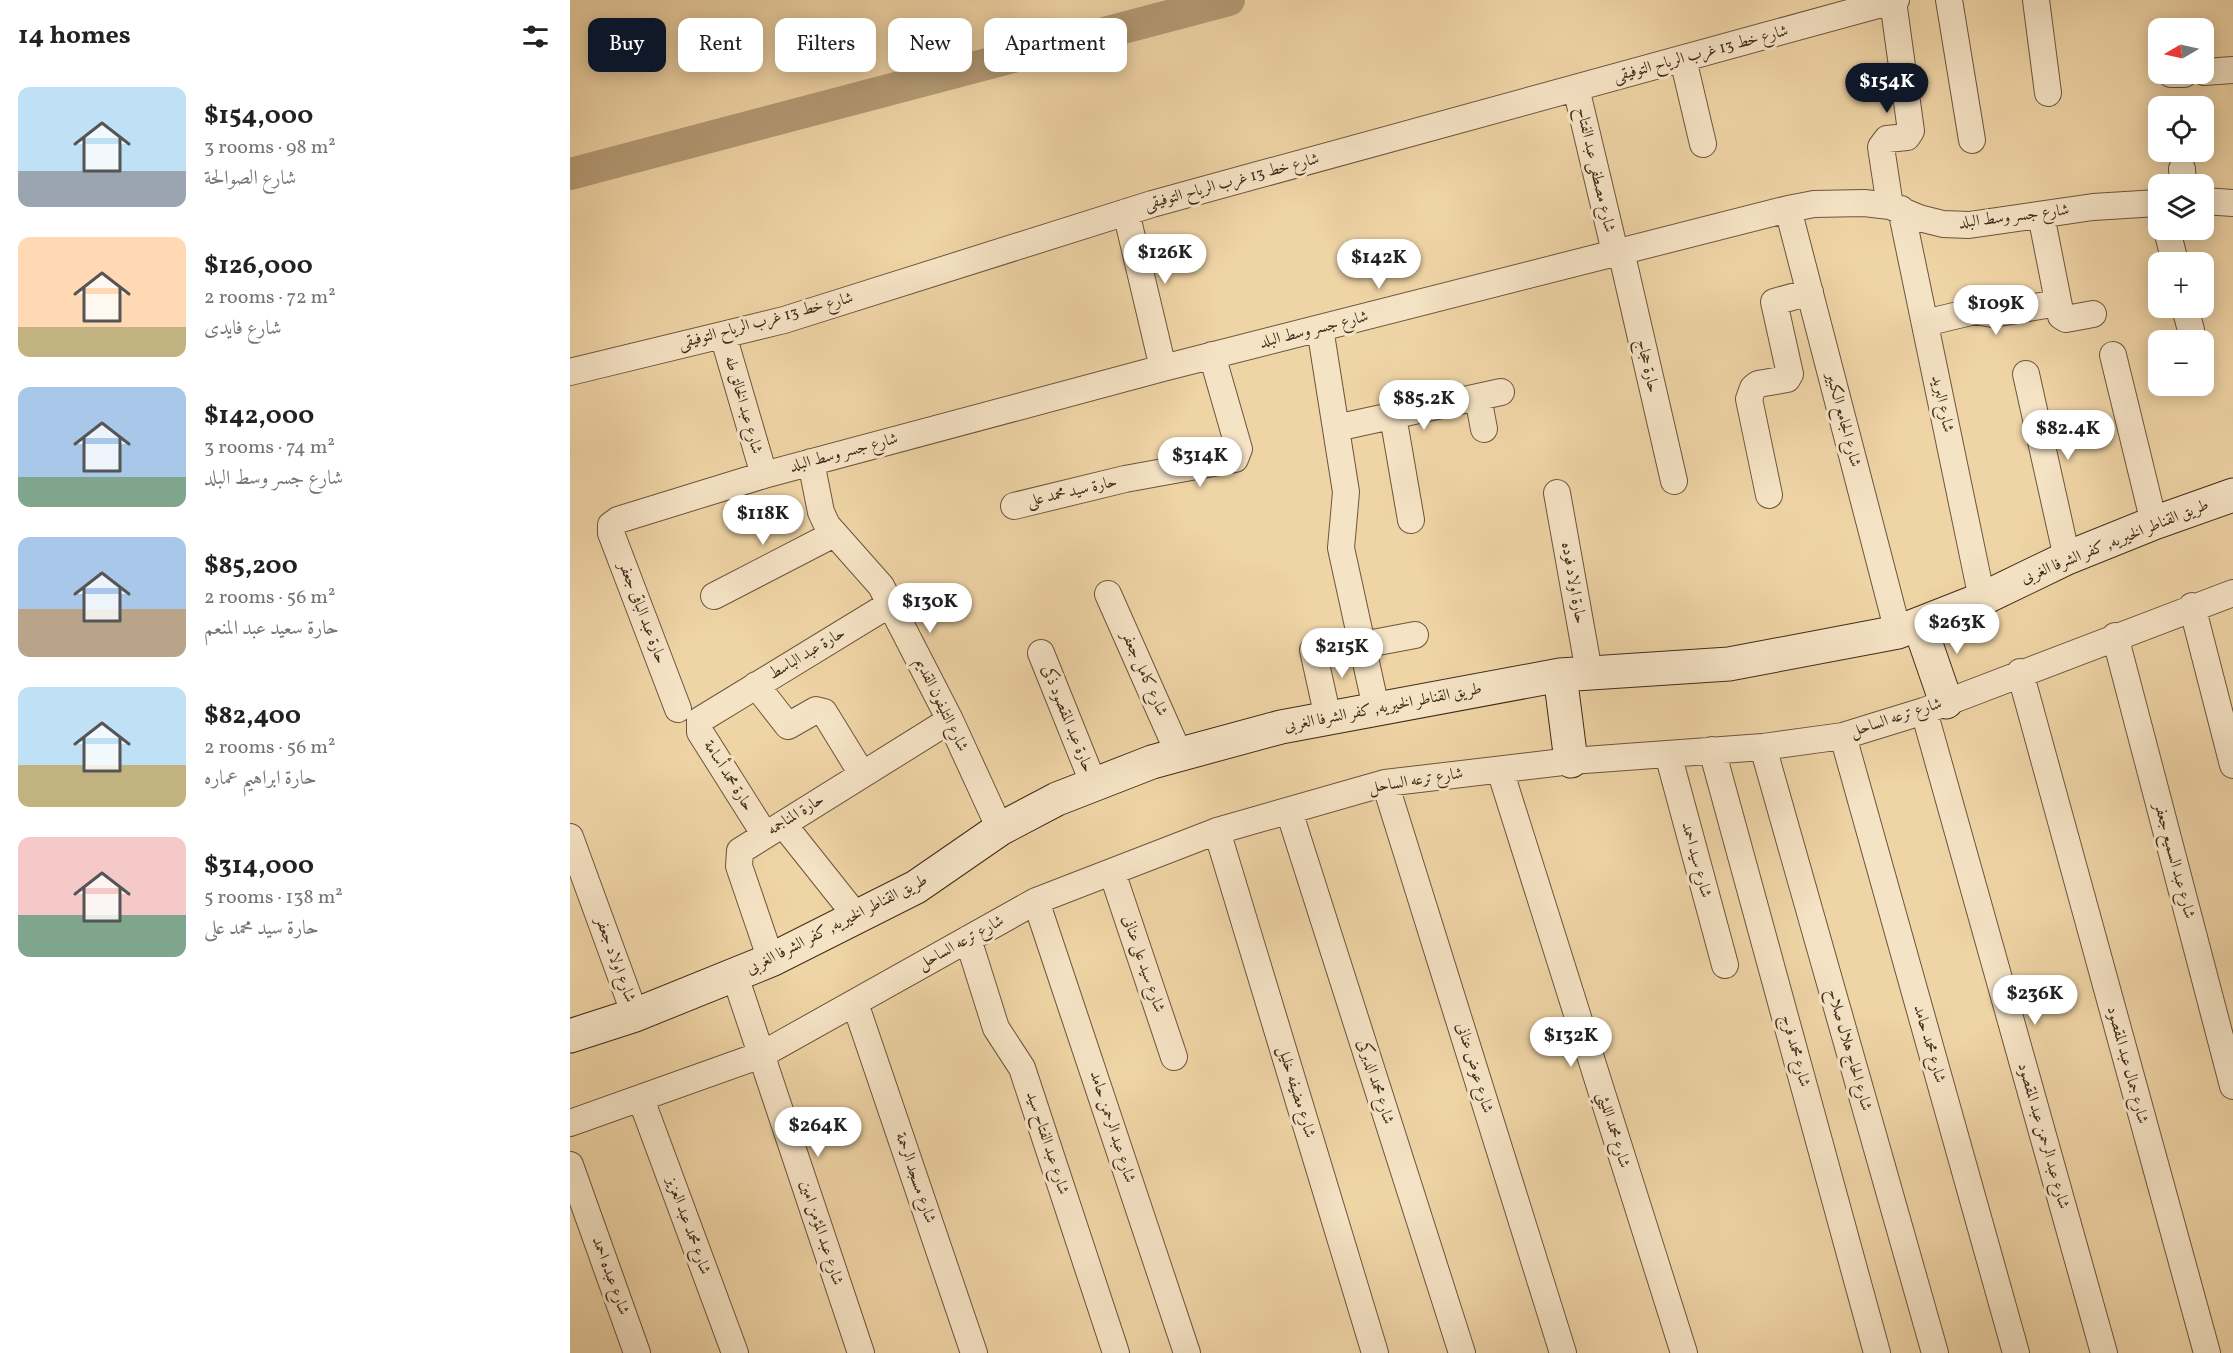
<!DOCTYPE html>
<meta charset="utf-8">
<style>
body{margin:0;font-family:Vollkorn,Amiri,serif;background:#f6f6f6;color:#222;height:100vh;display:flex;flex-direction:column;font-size:22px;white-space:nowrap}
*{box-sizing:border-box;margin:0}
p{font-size:20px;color:#767676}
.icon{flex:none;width:33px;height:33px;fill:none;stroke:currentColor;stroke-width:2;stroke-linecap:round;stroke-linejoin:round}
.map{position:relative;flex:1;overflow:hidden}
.details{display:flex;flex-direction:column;background:#fff;width:570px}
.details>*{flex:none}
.top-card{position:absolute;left:18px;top:18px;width:570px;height:54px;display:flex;gap:12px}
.needle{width:39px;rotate:261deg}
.controls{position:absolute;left:1578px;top:18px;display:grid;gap:12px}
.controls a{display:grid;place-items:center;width:66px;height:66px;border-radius:12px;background:#fff;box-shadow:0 3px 15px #0003;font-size:30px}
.price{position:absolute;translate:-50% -51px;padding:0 14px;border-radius:21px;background:#fff;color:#222;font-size:20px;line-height:39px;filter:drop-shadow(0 2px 3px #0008)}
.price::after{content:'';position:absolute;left:50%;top:36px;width:18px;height:14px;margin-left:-9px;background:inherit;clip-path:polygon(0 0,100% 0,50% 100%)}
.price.current{background:#111827;color:#fff}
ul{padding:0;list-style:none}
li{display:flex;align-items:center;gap:18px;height:150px;padding:0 18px}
li span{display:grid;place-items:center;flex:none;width:168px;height:120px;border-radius:12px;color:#555}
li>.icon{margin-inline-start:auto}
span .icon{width:72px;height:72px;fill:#fffc;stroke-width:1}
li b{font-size:26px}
h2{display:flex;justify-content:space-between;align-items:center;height:72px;padding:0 18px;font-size:26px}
.pill{padding:0 21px;border-radius:12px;background:#fff;box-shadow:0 3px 15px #0003;font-size:21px;line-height:54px}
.pill.current{background:#111827;color:#fff}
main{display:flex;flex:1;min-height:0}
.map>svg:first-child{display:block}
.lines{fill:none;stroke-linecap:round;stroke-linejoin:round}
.canal{stroke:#b49b76;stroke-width:32}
.street-casing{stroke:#6c553c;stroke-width:28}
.secondary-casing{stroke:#402b18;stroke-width:35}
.street{stroke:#f5e3c5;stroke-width:26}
.secondary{stroke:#f5e3c5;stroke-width:33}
.labels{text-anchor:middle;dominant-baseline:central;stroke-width:6;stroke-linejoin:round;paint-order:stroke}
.street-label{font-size:16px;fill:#402b18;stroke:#f5e3c5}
</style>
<main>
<section class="details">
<h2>14 homes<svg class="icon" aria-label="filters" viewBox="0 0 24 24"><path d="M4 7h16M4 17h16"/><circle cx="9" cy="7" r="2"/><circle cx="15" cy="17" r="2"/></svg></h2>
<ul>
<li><span style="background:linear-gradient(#bfe0f5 70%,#9aa5b1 0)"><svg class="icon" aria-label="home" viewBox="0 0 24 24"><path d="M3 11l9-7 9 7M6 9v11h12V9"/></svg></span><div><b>$154,000</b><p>3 rooms · 98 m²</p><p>شارع الصوالحة</p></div></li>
<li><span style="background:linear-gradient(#ffd9b3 75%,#c2b280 0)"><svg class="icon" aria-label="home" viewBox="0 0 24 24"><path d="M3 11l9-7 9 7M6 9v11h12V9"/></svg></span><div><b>$126,000</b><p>2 rooms · 72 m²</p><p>شارع فايدى</p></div></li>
<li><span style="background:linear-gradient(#a9c7e8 75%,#7fa58c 0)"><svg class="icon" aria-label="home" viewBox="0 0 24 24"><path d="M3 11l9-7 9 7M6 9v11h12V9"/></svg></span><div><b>$142,000</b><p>3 rooms · 74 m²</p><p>شارع جسر وسط البلد</p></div></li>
<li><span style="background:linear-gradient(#a9c7e8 60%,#b9a48a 0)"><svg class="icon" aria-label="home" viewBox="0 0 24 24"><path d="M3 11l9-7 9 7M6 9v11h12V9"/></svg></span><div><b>$85,200</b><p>2 rooms · 56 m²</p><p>حارة سعيد عبد المنعم</p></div></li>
<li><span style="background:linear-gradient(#bfe0f5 65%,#c2b280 0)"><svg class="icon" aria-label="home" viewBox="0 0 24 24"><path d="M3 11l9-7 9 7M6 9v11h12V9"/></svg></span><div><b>$82,400</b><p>2 rooms · 56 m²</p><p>حارة ابراهيم عماره</p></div></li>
<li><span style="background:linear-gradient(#f6c9c9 65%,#7fa58c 0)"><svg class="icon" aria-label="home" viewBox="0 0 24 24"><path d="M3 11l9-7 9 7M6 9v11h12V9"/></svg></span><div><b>$314,000</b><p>5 rooms · 138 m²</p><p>حارة سيد محمد على</p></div></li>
</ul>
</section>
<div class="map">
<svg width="1663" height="1353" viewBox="0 0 1663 1353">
<rect width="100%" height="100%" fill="#efd4a6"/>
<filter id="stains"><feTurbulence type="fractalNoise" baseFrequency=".00333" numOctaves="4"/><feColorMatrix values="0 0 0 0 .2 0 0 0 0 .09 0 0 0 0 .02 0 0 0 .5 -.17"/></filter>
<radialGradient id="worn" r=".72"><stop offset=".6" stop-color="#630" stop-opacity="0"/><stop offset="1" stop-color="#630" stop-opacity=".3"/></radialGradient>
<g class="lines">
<path class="canal" d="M0,174L659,0"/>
<g class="street-casing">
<path id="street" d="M1379,0L1402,140
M1466,0L1478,93
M1113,59L1133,144
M1634,72L1663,70
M1601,74H1614
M1006,88L1045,252
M1612,169L1613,184
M1634,201L1663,203
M1320,206L1311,147L1317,139L1337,137L1341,131L1323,1
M1218,209L1328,632
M1331,209L1412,599
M556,212L593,368
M1471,215L1491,316L1496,319L1523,314
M1597,230L1605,262
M1051,251L1104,481
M1615,308L1621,330
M1355,323L1405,311L1423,314L1488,303
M750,328L776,492L771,548L806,708
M153,335L194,475
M1543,355L1584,523
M0,372L214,320L582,204L1326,0
M1456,374L1497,558
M908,397L914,429
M823,416L841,520
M766,428L931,392
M241,462L251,512L257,525L311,586L380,720L430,829
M987,493L1019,672
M1199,495L1179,399L1183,388L1188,384L1217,379L1220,374L1204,302L1240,292
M444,506L555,479L665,459L669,449L642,355
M538,594L609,754
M144,596L262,535
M1622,606L1663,765
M1545,636L1663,1086
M792,645L845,635
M743,650L758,718
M471,653L524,785
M1450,672L1637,1353
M186,685L218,726L246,710L254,712L292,774
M108,709L41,533V525L48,520L194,475L593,368L1218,209L1244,204L1294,203L1320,206L1349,218L1373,224L1399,225L1523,207L1588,203
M1354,711L1534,1353
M1273,736L1446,1353
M1193,747L1365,1353
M1142,750L1307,1353
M1098,754L1155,965
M930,770L1114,1353
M815,783L993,1353
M719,811L892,1353
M213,824L287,917
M647,831L805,1353
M195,835L130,732V720L320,604
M0,837L65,1015
M542,872L604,1057
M466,901L617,1353
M398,939L426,1028L452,1068L546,1353
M201,960L169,866L170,851L380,720
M165,976L291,1353
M285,1003L404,1353
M71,1099L165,1353
M0,1123L191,1055L466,901L647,831L815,783L1001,761L1193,747L1273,736L1354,711L1663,593
M0,1165L67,1353"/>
</g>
<g class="secondary-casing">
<path id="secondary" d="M1349,624L1376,702
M990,675L1001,761
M0,1036L65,1015L201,960L346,887L430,829L487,799L582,762L711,727L990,675L1159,664L1328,632L1412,599L1497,558L1584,523L1663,495"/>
</g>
<use href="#street" class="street"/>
<use href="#secondary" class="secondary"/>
</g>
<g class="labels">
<g class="street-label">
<text transform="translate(1131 54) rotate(-15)">شارع خط 13 غرب الرياح التوفيقى</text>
<text transform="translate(1025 170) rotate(77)">شارع مصطفى عبد الفتاح</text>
<text transform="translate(662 182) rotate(-15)">شارع خط 13 غرب الرياح التوفيقى</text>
<text transform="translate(1444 217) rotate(-7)">شارع جسر وسط البلد</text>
<text transform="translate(196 321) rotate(-15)">شارع خط 13 غرب الرياح التوفيقى</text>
<text transform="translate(744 330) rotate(-14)">شارع جسر وسط البلد</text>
<text transform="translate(1077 366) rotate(77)">حارة حجاج</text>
<text transform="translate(1372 404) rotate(78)">شارع البريد</text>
<text transform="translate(173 405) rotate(74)">شارع عبد الخالق طه</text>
<text transform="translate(1273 420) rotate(75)">شارع الجامع الكبير</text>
<text transform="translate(274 453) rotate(-15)">شارع جسر وسط البلد</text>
<text transform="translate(502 492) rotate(-13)">حارة سيد محمد على</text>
<text transform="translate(1545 542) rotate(-22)">طريق القناطر الخيريه, كفر الشرفا الغربى</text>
<text transform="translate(1003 583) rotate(80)">حارة اولاد فوده</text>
<text transform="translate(72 613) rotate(69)">حارة عبد الباقى جعفر</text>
<text transform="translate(237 654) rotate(-31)">حارة عبد الباسط</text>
<text transform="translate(574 674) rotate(66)">شارع كامل جعفر</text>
<text transform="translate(371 705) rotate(64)">شارع التليفون القديم</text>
<text transform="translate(813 708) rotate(-11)">طريق القناطر الخيريه, كفر الشرفا الغربى</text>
<text transform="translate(1326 718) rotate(-18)">شارع ترعه الساحل</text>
<text transform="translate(497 719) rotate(68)">حارة عبد المقصود ذكى</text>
<text transform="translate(158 776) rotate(58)">حارة محمد أسامة</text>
<text transform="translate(846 781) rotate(-9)">شارع ترعه الساحل</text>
<text transform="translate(226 815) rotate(-32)">حارة المناجمه</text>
<text transform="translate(1126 860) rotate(75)">شارع سيد احمد</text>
<text transform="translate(1604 861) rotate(75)">شارع عبد السميع جعفر</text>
<text transform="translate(267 925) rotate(-27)">طريق القناطر الخيريه, كفر الشرفا الغربى</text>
<text transform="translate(391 943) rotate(-29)">شارع ترعه الساحل</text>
<text transform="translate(45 960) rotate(70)">شارع اولاد جعفر</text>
<text transform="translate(573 964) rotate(71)">شارع سيد على عنانى</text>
<text transform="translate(1359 1044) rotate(74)">شارع محمد حامد</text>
<text transform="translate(1279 1050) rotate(74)">شارع الحاج هلال صلاح</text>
<text transform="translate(1225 1051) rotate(75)">شارع محمد فرج</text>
<text transform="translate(1557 1065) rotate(75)">شارع جمال عبد المقصود</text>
<text transform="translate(904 1068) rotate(73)">شارع عوض عنانى</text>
<text transform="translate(805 1082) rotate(72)">شارع محمد الدبركى</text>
<text transform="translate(726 1092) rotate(73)">شارع مضيفه خليل</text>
<text transform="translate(542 1127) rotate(72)">شارع عبد الرحمن حامد</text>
<text transform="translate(1043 1130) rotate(73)">شارع محمد الليثي</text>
<text transform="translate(1473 1136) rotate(74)">شارع عبد الرحمن عبد المقصود</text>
<text transform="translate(477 1143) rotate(72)">شارع عبد الفتاح سيد</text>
<text transform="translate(345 1178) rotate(71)">شارع مسجد الرحمة</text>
<text transform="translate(118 1226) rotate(70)">شارع محمد عبد العزيز</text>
<text transform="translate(251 1233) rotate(72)">شارع عبد المؤمن امين</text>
<text transform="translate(40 1276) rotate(70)">شارع عبده احمد</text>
</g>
</g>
<rect width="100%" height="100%" filter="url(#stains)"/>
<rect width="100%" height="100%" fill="url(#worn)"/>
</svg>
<div class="controls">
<a><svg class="needle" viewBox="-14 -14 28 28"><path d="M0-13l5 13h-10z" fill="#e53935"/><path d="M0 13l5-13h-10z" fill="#767676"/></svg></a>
<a><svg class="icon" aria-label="locate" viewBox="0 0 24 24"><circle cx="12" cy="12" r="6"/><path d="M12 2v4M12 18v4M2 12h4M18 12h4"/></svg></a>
<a><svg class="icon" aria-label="layers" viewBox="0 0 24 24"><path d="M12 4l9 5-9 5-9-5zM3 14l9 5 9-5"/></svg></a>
<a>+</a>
<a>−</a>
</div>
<b class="price current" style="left:1317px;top:114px">$154K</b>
<b class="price" style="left:595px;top:285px">$126K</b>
<b class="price" style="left:809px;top:290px">$142K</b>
<b class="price" style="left:1426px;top:336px">$109K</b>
<b class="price" style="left:854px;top:431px">$85.2K</b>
<b class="price" style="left:1498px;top:461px">$82.4K</b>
<b class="price" style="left:630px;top:488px">$314K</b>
<b class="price" style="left:193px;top:546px">$118K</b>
<b class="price" style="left:360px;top:634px">$130K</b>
<b class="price" style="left:1387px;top:655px">$263K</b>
<b class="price" style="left:772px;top:679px">$215K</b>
<b class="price" style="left:1465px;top:1026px">$236K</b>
<b class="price" style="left:1001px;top:1068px">$132K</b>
<b class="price" style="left:248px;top:1158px">$264K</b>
<div class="top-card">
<a class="pill current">Buy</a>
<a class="pill">Rent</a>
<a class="pill">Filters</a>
<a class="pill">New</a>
<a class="pill">Apartment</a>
</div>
</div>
</main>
